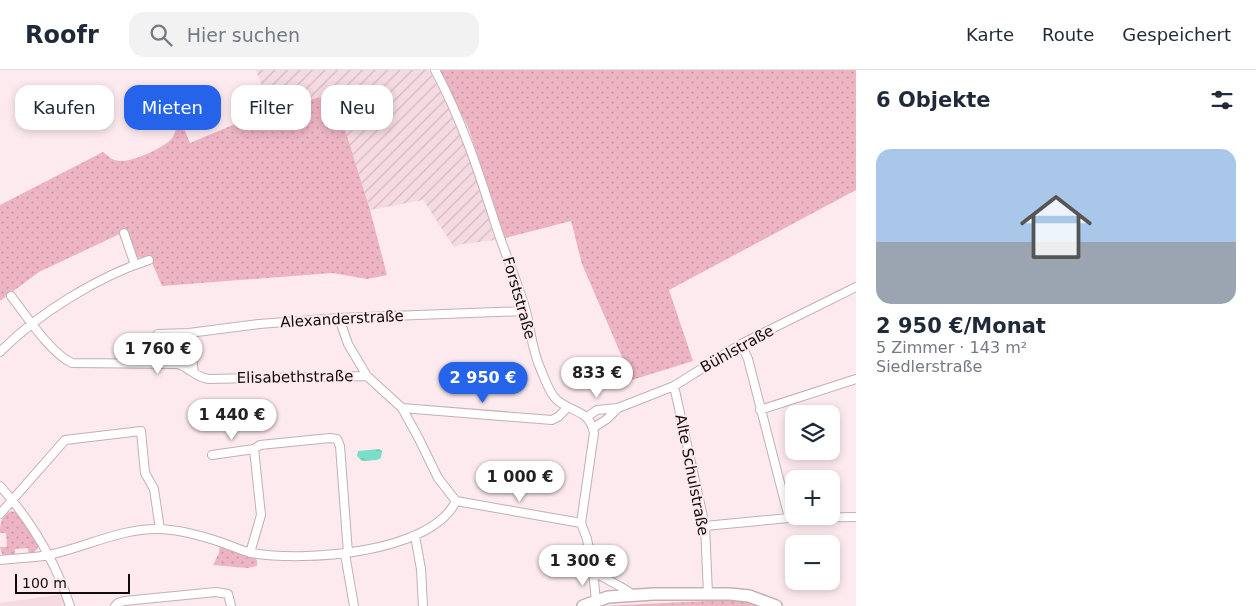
<!DOCTYPE html>
<html lang="de">
<meta charset="utf-8">
<style>
body{margin:0;font-family:"DejaVu Sans",sans-serif;background:#f2f2f3;color:#1f2937;height:100vh;display:flex;flex-direction:column;font-size:19px;white-space:nowrap}
*{box-sizing:border-box;margin:0}
p{font-size:16px;color:#747a83}
.icon{flex:none;width:28px;height:28px;fill:none;stroke:currentColor;stroke-width:2;stroke-linecap:round;stroke-linejoin:round}
.map{position:relative;flex:1;overflow:hidden}
.details{display:flex;flex-direction:column;background:#fff;width:400px}
.details>*{flex:none}
.hud{position:absolute;left:15px;top:15px;width:475px;height:45px;display:flex;gap:10px}
.buttons{position:absolute;left:785px;top:335px;display:grid;gap:10px}
.buttons a{display:grid;place-items:center;width:55px;height:55px;border-radius:10px;background:#fff;box-shadow:0 2px 8px #0003;font-size:25px}
.scale{position:absolute;left:15px;bottom:12px;width:115px;box-sizing:border-box;padding-left:5px;border:2px solid #100a0c;border-top:0;font-size:14px;line-height:18px;white-space:nowrap;color:#100a0c;-webkit-text-stroke:4px #fdeaee;paint-order:stroke}
.price{position:absolute;translate:-50% -42px;padding:0 11px;border-radius:18px;background:#fff;color:#222;font-size:16px;line-height:32px;filter:drop-shadow(0 1px 2px #0008)}
.price::after{content:'';position:absolute;left:50%;top:30px;width:15px;height:11px;margin-left:-8px;background:inherit;clip-path:polygon(0 0,100% 0,50% 100%)}
.price.current{background:#2563eb;color:#fff}
ul{padding:0;list-style:none}
li{display:grid;align-content:center;gap:10px;height:265px;padding:0 20px}
li+li{border-top:1px solid #e0e1e3}
li span{display:grid;place-items:center;height:155px;border-radius:15px;color:#555}
li>.icon{margin-inline-start:auto}
span .icon{width:90px;height:90px;fill:#fffc;stroke-width:1}
li b{font-size:21px}
h2{display:flex;justify-content:space-between;align-items:center;height:60px;padding:0 20px;font-size:21px}
.chip{padding:0 18px;border-radius:15px;background:#fff;box-shadow:0 2px 8px #0003;font-size:18px;line-height:45px}
.chip.current{background:#2563eb;color:#fff}
header{display:flex;align-items:center;gap:30px;box-sizing:border-box;height:70px;padding:0 25px;background:#fff;border-bottom:1px solid #e0e1e3}
header strong{font-size:24px}
nav{display:flex;gap:28px;margin-inline-start:auto;font-size:18px}
.search{width:350px;height:45px;background:#f2f2f3;display:flex;align-items:center;gap:12px;box-sizing:border-box;padding:0 18px;border-radius:15px;color:#747a83;font-size:19px}
main{display:flex;flex:1;min-height:0}
.map>svg:first-child{display:block}
.built{fill:#f5dae1}
.industrial{fill:url(#industrial-furrows)}
.grass{fill:url(#grass-dots)}
.water{fill:url(#water-ripples)}
.lines{fill:none;stroke-linecap:round;stroke-linejoin:round}
.minor-casing{stroke:#c2b0b4;stroke-width:10}
.primary-casing{stroke:#c2b0b4;stroke-width:14}
.minor{stroke:#fff;stroke-width:8}
.primary{stroke:#fff;stroke-width:11}
.labels{text-anchor:middle;dominant-baseline:central;stroke-width:4;stroke-linejoin:round;paint-order:stroke}
.street-label{font-size:15px;fill:#100a0c;stroke:#fdeaee}
</style>
<header>
<strong>Roofr</strong>
<div class="search"><svg class="icon" aria-label="search" viewBox="0 0 24 24"><circle cx="10" cy="10" r="6"/><path d="M15 15l6 6"/></svg>Hier suchen</div>
<nav><a>Karte</a><a>Route</a><a>Gespeichert</a></nav>
</header>
<main>
<div class="map">
<svg width="856" height="536" viewBox="0 0 856 536">
<defs>
<pattern id="industrial-furrows" width="10" height="10" patternUnits="userSpaceOnUse" patternTransform="scale(1.25)"><rect width="10" height="10" fill="#f5dae1"/><path d="M-1 1l2-2M0 10L10 0M9 11l2-2" fill="none" stroke="#d1bac0"/></pattern>
<pattern id="grass-dots" width="8" height="8" patternUnits="userSpaceOnUse" patternTransform="scale(1.25)"><rect width="8" height="8" fill="#edb4c3"/><path d="M2 2h.1M6 6h.1" fill="none" stroke="#ca99a6" stroke-width="1.8" stroke-linecap="round"/></pattern>
<pattern id="water-ripples" width="26" height="14" patternUnits="userSpaceOnUse" patternTransform="scale(1.25)"><rect width="26" height="14" fill="#7adfc8"/><path d="M2 4q2-2 4 0t4 0M15 11q2-2 4 0t4 0" fill="none" stroke="#68beab"/></pattern>
</defs>
<rect width="100%" height="100%" fill="#fdeaee"/>
<path class="built" d="M65,524L69,536H0V533Z"/>
<path class="industrial" d="M256,0H429L457,54L470,90L495,170L463,174L454,177L423,130L370,140L334,24L271,39Z"/>
<path class="grass" d="M439,0H856V120L669,220L693,291L632,310L582,194L571,151L505,168L468,57Z
M334,24L370,140L387,205L367,209L332,203L162,216L150,188L137,187L128,160L39,202L0,231V135L103,82C109,87 113,91 120,91C132,92 167,77 173,67C177,60 177,52 178,44L190,73L271,39Z
M171,274L186,276L187,291L172,288Z
M11,441L18,443L38,471L39,476L34,483L29,484L28,478L15,479V485L5,486L2,484L0,477H7L6,463H0C0,453 1,446 11,441Z
M220,472L250,483L257,490V496L247,498L213,495L219,483Z
M729,530H742L765,536H601Z"/>
<path class="water" d="M379,379L382,381L381,388L377,390L362,391L357,386L358,381Z"/>
<g class="lines">
<g class="minor-casing">
<path id="minor" d="M435,0C463,52 479,103 497,159C506,186 518,213 526,241C531,261 532,281 541,300C545,309 549,323 557,330C572,343 589,339 594,363L581,453L587,469L593,501L596,531
M124,163L135,195
M11,226C26,245 50,283 72,293L178,294C190,298 196,308 209,309L367,306
M339,248L348,274L367,306L402,338L419,369L438,408L456,431L581,453
M189,263L194,303
M158,264L189,263L259,254L339,248L525,241
M741,274L748,289L789,448
M0,282C37,244 99,206 149,190
M674,316L705,456L708,524
M402,338L552,350L558,347L567,338
M760,340L856,309
M587,347L597,340L618,338L674,316L741,274L856,217
M593,358L607,349L618,338
M212,385L254,379
M0,416C32,452 55,490 70,536
M0,444L65,370L141,361L145,403L154,419L160,459
M705,456L789,448L856,447
M415,466L421,499L423,536
M250,483L261,445L254,379L260,375L330,368L337,369L340,376L348,483
M345,484L354,536
M0,490C16,488 33,488 49,485C86,477 121,458 160,459C181,460 203,466 223,473C232,476 242,481 252,483C302,492 431,484 456,431
M593,501C606,510 620,515 632,524
M115,536L118,533L124,531L216,522L228,524L231,536"/>
</g>
<g class="primary-casing">
<path id="primary" d="M583,536L608,527L654,524H730L749,526L776,536"/>
</g>
<use href="#minor" class="minor"/>
<use href="#primary" class="primary"/>
</g>
<g class="labels">
<g class="street-label">
<text transform="translate(519 228) rotate(74)">Forststraße</text>
<text transform="translate(342 249) rotate(-3)">Alexanderstraße</text>
<text transform="translate(737 279) rotate(-29)">Bühlstraße</text>
<text transform="translate(295 307) rotate(-1)">Elisabethstraße</text>
<text transform="translate(692 405) rotate(79)">Alte Schulstraße</text>
</g>
</g>
</svg>
<div class="buttons">
<a><svg class="icon" aria-label="layers" viewBox="0 0 24 24"><path d="M12 4l9 5-9 5-9-5zM3 14l9 5 9-5"/></svg></a>
<a>+</a>
<a>−</a>
</div>
<div class="scale">100 m</div>
<b class="price" style="left:158px;top:305px">1 760 €</b>
<b class="price" style="left:597px;top:329px">833 €</b>
<b class="price current" style="left:483px;top:334px">2 950 €</b>
<b class="price" style="left:232px;top:371px">1 440 €</b>
<b class="price" style="left:520px;top:433px">1 000 €</b>
<b class="price" style="left:583px;top:517px">1 300 €</b>
<div class="hud">
<a class="chip">Kaufen</a>
<a class="chip current">Mieten</a>
<a class="chip">Filter</a>
<a class="chip">Neu</a>
</div>
</div>
<section class="details">
<h2>6 Objekte<svg class="icon" aria-label="filters" viewBox="0 0 24 24"><path d="M4 7h16M4 17h16"/><circle cx="9" cy="7" r="2"/><circle cx="15" cy="17" r="2"/></svg></h2>
<ul>
<li><span style="background:linear-gradient(#a9c7e8 60%,#9aa5b1 0)"><svg class="icon" aria-label="home" viewBox="0 0 24 24"><path d="M3 11l9-7 9 7M6 9v11h12V9"/></svg></span><div><b>2 950 €/Monat</b><p>5 Zimmer · 143 m²</p><p>Siedlerstraße</p></div></li>
</ul>
</section>
</main>
